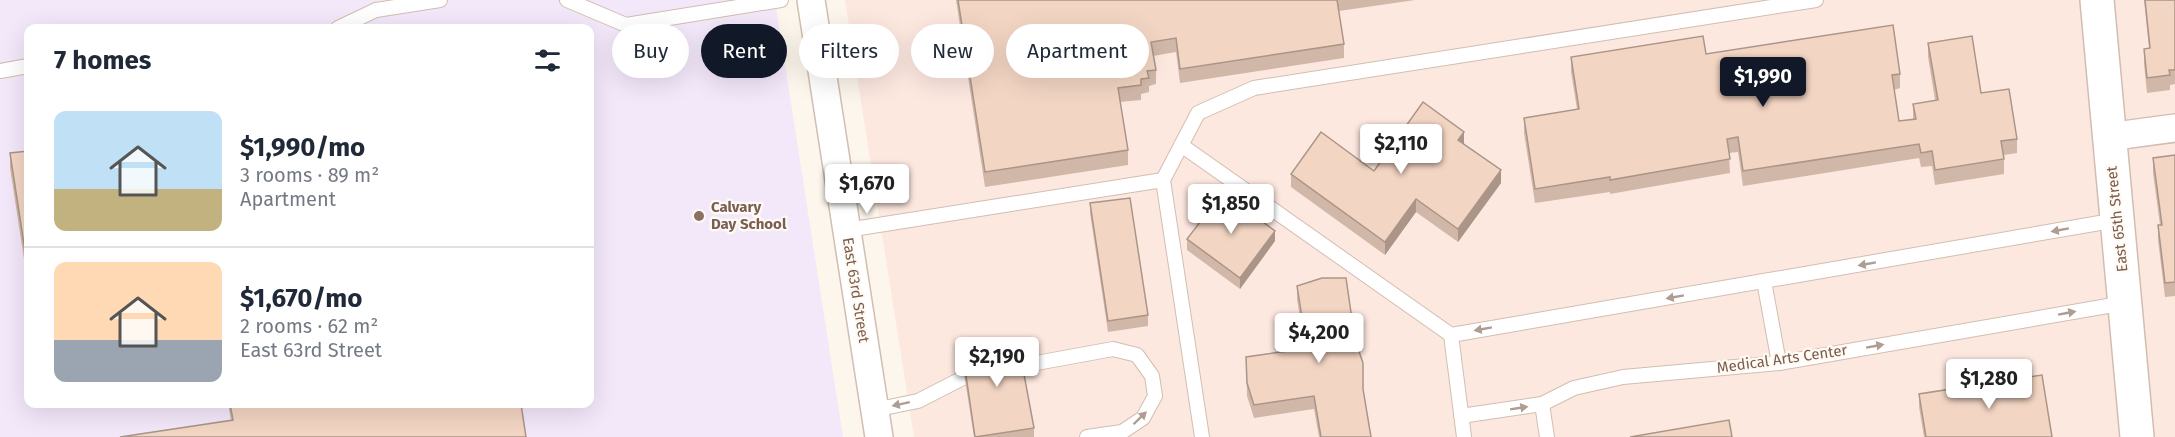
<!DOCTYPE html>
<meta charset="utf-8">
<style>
body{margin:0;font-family:"Fira Sans",sans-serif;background:#f2f2f3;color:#1f2937;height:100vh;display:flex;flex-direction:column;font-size:22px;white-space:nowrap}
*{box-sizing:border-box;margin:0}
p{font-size:20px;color:#747a83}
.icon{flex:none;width:33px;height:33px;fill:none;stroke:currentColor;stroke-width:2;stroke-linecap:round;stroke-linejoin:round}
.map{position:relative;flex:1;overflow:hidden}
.drawer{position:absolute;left:24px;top:24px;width:570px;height:384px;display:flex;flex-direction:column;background:#fff;border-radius:12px;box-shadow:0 6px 24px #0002}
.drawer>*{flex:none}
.guide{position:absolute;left:612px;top:24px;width:570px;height:54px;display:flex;gap:12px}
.price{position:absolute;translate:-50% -51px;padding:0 14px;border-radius:6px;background:#fff;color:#222;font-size:20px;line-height:39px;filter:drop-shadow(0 2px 3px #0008)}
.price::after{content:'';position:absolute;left:50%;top:36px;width:18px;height:14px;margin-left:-9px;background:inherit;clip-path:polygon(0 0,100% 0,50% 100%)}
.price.active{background:#111827;color:#fff}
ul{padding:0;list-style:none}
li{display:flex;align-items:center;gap:18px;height:150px;padding:0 30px}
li+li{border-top:2px solid #e0e1e3}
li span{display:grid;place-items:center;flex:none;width:168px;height:120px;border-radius:12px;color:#555}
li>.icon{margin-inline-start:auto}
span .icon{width:72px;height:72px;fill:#fffc;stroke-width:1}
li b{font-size:26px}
h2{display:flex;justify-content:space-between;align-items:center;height:72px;padding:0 30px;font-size:26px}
.pill{padding:0 21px;border-radius:27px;background:#fff;box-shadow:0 6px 24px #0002;font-size:21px;line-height:54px}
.pill.active{background:#111827;color:#fff}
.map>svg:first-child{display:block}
.commercial{fill:#fde8e0}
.education{fill:#f3e8fa;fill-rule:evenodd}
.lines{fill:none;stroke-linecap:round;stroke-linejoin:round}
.service-casing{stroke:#d1beb0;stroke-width:16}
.minor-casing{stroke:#d1beb0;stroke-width:30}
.tertiary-casing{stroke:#d1beb0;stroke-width:36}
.service{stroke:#fff;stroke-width:14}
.minor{stroke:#fff;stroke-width:27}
.tertiary{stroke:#fff;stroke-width:33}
.wall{fill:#d1b7a8}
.shaded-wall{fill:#aa9588}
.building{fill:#f3d5c3;stroke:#aa9588;stroke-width:1.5}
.oneway{fill:#af9d94}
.education-dot{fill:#8d6e63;stroke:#fffaf3;stroke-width:2}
.labels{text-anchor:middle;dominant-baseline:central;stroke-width:4.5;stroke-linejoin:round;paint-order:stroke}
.education-label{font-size:15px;font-weight:bold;fill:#785e54;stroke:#fffaf3;text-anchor:start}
.street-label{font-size:15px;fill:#7a5c4d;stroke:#fffaf3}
</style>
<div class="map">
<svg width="2175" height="437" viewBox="0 0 2175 437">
<rect width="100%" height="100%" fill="#fdf6ec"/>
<path class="commercial" d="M845,0H2175V437H914Z"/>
<path class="education" d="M0,0H775L843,437H0ZM28,28H590V404H28Z"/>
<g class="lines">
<g class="service-casing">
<path id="service" d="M567,0L626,25L781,0
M338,28L376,10L440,0
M0,71L28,66
M1181,145L1451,335L1464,437
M847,230L1163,180
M1764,281L1779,363
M1451,335L2117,220
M1020,366L1113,349L1137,355L1152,376L1155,396L1143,418L1122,432L1087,437
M1542,404L1547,437
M874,410L918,401L965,377
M1461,416L1542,404L1574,388L1623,377L1779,363L2125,303
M1202,437L1163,180L1198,113L1254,88L1816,0"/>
</g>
<g class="minor-casing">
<path id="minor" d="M811,0L879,437
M2108,137L2175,128"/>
</g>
<g class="tertiary-casing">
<path id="tertiary" d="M2097,0L2137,437"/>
</g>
<use href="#service" class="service"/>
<use href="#minor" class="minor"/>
<use href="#tertiary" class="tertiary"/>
</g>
<path class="wall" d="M956,0H1415L1339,11L1344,44V58L1180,83L1176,52L1153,56L1156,70V84L1149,86V92L1141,94V100L1120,102L1128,150V165L985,187Z
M2144,0H2175V84L2170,85V90L2147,93L2144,64V49L2149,48Z
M1928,43L1981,93L2017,139V153L2004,155V174L1935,185L1932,166L1921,167L1919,158L1743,186L1738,152L1729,153L1730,173L1610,194V192L1535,203L1524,133V118L1577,109L1571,72V57L1706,54L1900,74V88L1894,90L1899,121L1913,120V104L1935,100L1928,57Z
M1464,145L1501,183L1458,242L1416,212L1385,255L1291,187V174L1374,171Z
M28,151V285L10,168V153Z
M2175,155V296L2165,297L2158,240V225H2160L2153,173V158Z
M1090,203L1148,315V326L1108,332L1090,213Z
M1187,239L1275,241L1240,289L1187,250Z
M1297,286L1363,389L1371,437H1319L1314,409L1254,418L1247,396L1246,357L1305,348L1297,299Z
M962,348L1020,353L1034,428V437H974L962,361Z
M1919,394L2052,437H1924L1919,407Z
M228,404H521L231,420Z"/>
<path class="shaded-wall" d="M1464,132V145L1458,140Z
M1501,170V183L1458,242V229Z
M1416,199V212L1385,255V242Z
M1275,231V241L1240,289V278Z"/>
<path class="building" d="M958,0H1337L1344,44L1180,69L1176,38L1151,42L1156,70L1147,71L1149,78L1141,79V85L1118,88L1128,150L985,172Z
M2145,0H2175V70H2169L2170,75L2147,78L2144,49L2150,48Z
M1893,25L1900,74L1892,75L1899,121L1916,119L1913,104L1938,100L1928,43L1972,36L1981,93L2009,89L2017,139L2001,141L2004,159L1935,170L1932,151L1921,153L1919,144L1743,171L1738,137L1727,139L1730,159L1610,180V177L1535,189L1524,118L1579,109L1571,57L1703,36L1706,54Z
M1423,102L1464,132L1458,140L1501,170L1458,229L1416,199L1385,242L1291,174L1321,132L1374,171Z
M28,151V270L10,153Z
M2175,155V282L2165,283L2158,225H2162L2153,158Z
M1223,192L1275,231L1240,278L1187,239Z
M1130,198L1148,315L1108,321L1090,203Z
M1322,278H1346L1355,340L1363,363V389L1371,437H1321L1314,396L1254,405L1247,383L1246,357L1307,348L1297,286Z
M1020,339V353L1034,428L975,437L962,348Z
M2042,375L2052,437H1926L1919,394Z
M230,404H521L526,437H120L233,420Z
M1729,420L1732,437H1630Z"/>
<defs><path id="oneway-solid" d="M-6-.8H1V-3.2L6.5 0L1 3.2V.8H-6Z" transform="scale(1.5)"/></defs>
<g class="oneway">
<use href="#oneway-solid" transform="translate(2060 230) rotate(170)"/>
<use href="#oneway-solid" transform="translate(1867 264) rotate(170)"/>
<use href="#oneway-solid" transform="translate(1675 297) rotate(170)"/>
<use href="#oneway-solid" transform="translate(2067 313) rotate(-10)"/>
<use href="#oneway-solid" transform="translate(1483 329) rotate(170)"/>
<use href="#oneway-solid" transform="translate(1875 346) rotate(-10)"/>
<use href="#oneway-solid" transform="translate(901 404) rotate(168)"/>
<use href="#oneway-solid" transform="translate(1519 408) rotate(-9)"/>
<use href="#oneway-solid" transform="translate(1140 418) rotate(-44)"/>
</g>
<circle class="education-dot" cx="699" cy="216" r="6"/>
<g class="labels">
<g class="education-label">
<text x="711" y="207">Calvary<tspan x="711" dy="17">Day School</tspan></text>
</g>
<g class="street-label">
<text transform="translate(2117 219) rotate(-96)">East 65th Street</text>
<text transform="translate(856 290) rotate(81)">East 63rd Street</text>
<text transform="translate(1782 359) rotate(-8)">Medical Arts Center</text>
</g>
</g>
</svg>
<b class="price active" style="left:1763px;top:108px">$1,990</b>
<b class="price" style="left:1401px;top:175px">$2,110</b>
<b class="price" style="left:867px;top:215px">$1,670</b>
<b class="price" style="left:1231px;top:235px">$1,850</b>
<b class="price" style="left:1319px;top:364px">$4,200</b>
<b class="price" style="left:997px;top:388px">$2,190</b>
<b class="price" style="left:1989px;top:410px">$1,280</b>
<div class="guide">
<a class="pill">Buy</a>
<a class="pill active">Rent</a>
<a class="pill">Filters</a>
<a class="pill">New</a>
<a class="pill">Apartment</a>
</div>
<section class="drawer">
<h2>7 homes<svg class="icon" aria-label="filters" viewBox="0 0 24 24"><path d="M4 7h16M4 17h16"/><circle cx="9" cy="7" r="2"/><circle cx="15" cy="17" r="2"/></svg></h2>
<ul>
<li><span style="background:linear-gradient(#bfe0f5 65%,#c2b280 0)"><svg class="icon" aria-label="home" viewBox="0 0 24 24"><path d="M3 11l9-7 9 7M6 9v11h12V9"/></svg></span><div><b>$1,990/mo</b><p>3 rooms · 89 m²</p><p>Apartment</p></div></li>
<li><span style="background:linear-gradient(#ffd9b3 65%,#9aa5b1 0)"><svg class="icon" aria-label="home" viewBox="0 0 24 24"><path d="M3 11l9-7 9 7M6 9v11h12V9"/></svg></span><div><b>$1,670/mo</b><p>2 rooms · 62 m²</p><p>East 63rd Street</p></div></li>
</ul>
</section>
</div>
